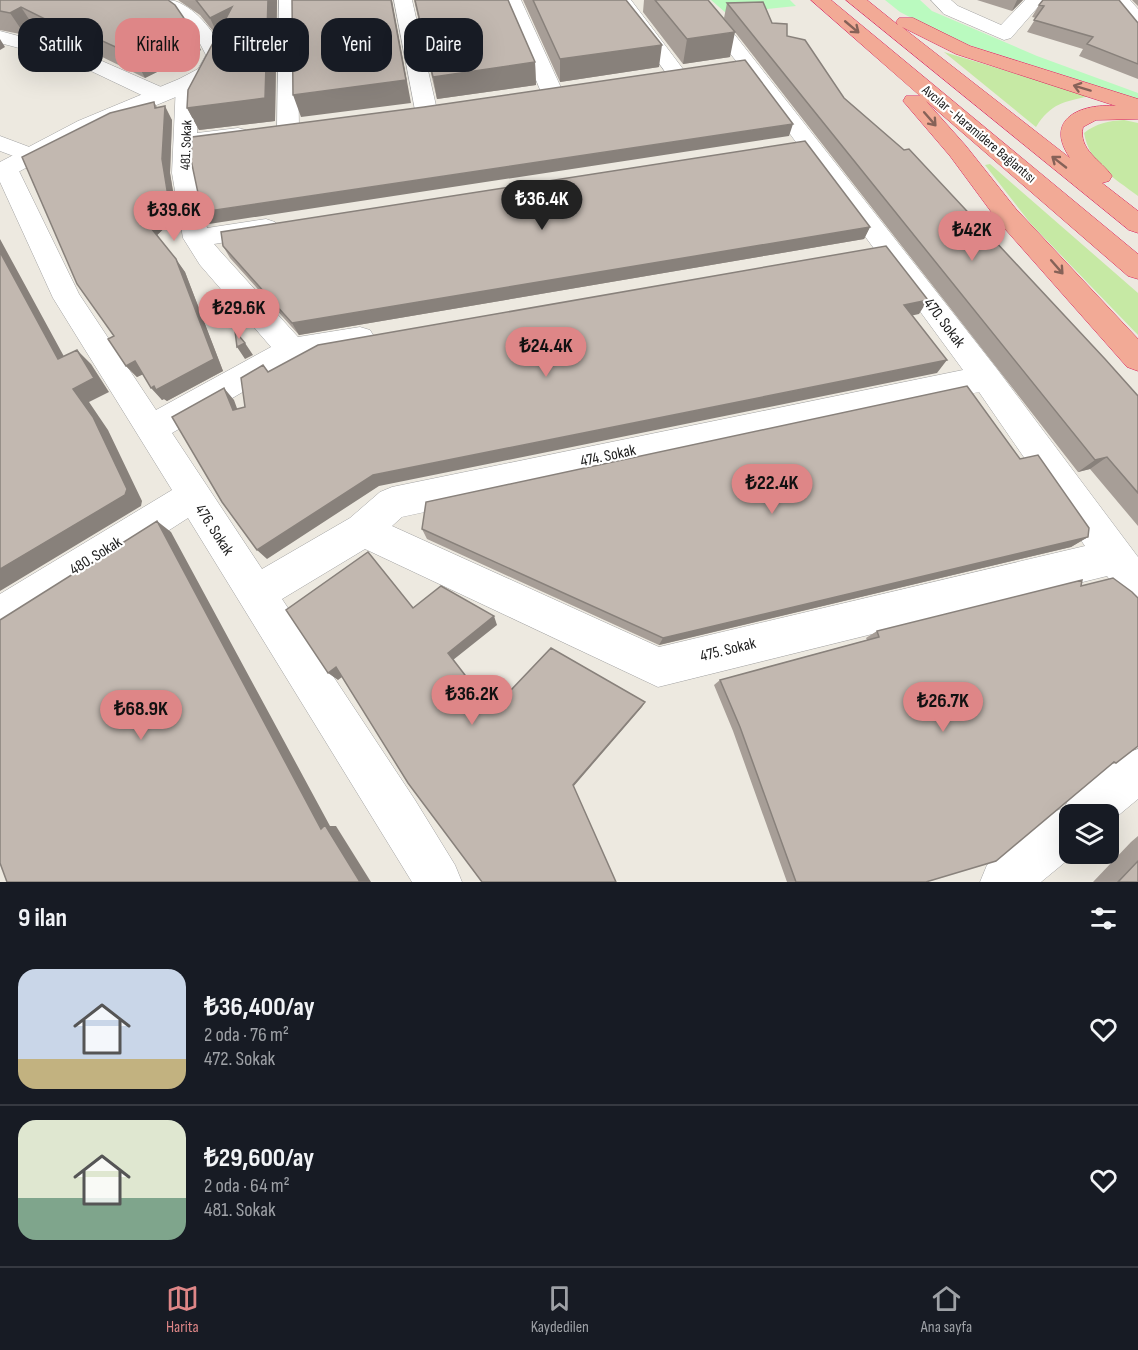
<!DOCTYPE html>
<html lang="tr">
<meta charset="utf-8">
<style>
body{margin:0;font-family:"Sofia Sans Condensed",sans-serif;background:#20242c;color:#f1f3f6;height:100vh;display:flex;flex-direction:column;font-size:22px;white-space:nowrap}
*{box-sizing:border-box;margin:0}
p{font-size:20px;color:#9ea1a6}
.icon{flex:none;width:33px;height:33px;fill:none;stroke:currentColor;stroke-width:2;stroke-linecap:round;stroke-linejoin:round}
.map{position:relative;height:882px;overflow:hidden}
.side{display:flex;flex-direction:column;background:#171b24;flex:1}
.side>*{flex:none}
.banner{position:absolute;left:18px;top:18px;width:600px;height:54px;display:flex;gap:12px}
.tools{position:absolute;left:1059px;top:804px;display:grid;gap:12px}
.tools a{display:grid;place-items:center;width:60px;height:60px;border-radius:12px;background:#171b24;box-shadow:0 6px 24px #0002;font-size:30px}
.price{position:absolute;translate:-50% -51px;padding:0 14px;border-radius:21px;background:#de8687;color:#111;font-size:20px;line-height:39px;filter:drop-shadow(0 2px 3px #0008)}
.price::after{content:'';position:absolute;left:50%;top:36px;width:18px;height:14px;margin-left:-9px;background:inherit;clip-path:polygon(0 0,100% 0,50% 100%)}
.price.selected{background:#222;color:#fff}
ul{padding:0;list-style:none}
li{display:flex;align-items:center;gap:18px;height:150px;padding:0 18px}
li+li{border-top:2px solid #363941}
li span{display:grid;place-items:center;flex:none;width:168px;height:120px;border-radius:18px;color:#555}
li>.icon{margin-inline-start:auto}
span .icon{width:72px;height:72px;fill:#fffc;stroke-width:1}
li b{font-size:26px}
h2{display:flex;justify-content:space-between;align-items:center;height:72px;padding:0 18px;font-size:26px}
.pill{padding:0 21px;border-radius:18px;background:#171b24;box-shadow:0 6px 24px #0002;font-size:21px;line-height:54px}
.pill.selected{background:#de8687;color:#111}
.tabs{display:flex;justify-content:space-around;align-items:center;height:84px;border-top:2px solid #363941;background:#171b24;font-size:16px;color:#9ea1a6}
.tabs a{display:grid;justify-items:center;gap:3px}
.tabs .selected{color:#de8687}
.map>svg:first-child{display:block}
.grass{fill:#c6e9a4}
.park{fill:#bafabf}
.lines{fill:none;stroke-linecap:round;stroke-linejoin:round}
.minor-casing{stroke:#a2a2a2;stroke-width:1}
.tertiary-casing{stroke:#a2a2a2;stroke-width:1}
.trunk-casing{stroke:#d8205f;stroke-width:1}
.minor{fill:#fff;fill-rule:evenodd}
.tertiary{fill:#fff;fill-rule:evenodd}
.trunk{fill:#f2aa96;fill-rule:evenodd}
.wall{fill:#a79e97}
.shaded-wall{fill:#88817b}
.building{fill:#c2b8b0;stroke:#88817b;stroke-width:1.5}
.oneway{stroke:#866258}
.labels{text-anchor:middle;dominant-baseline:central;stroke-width:4.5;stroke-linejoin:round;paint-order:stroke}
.far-street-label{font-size:14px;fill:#1b1b1b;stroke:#fff}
.street-label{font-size:16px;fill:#1b1b1b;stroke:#fff}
</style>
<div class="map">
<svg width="1138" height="882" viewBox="0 0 1138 882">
<rect width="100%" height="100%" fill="#ede9e0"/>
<path class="grass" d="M944,52L1090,96C1064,102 1051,103 1036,127Z
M1124,120L1138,123V196C1113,177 1090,165 1084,133C1097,123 1108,121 1124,120Z
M990,164L1138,293V335L1031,224L985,165Z"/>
<path class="park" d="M711,0H790L796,6L726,13Z
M885,0H920L932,11L1037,56L1138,93V99L956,41L900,12Z"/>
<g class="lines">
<g class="minor-casing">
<path id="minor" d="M279,0H297L299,129L296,134L288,136L280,134L277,129Z
M394,0H412L437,110L434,115L426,117L418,115L415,110Z
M503,0H521L563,92L560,97L552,98L544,97L541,92Z
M613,0H631L686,73L683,77L676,79L669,77Z
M675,0L709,2L997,369L1138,557V604L1125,599L1107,576L658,687L365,549L282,599L415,800L455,865L462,882H412L188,518L14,630L0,635V594L172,490L53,298L0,182V163L14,164L18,169L79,294L156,410L271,347L200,265L183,238L172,173L176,84L179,79L187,78L195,79L198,84L197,133L238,128L246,130L249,135L246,140L197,147L196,173L207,228L266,219L275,222L279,228L275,234L214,244L220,251L298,337L360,327L370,330L375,338L370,346L298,360L172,433L262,569L350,518L380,492L392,487L963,370L741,67L695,10L677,4ZM979,392L1085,546L659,647L392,526L402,517Z
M931,0H951L958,6L1001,25L1025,0H1044L1011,38L1004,40L944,14Z
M1111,0H1130L1138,9V27L1131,25Z
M0,31L86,54L168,90L171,95L168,100L160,101L152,100L72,62L0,43Z
M0,136L40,151L44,156L40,161L32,163L0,151Z
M1138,749V799L1108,824V814H1070V854H1075L1041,882H980L987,865L1054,812L1065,807L1069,798L1122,755Z"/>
</g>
<g class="tertiary-casing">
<path id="tertiary" d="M152,0C159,0 169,0 175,1C199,10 215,34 226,55L213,77L195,89L94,131L9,177L0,179V162L78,121L179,79L198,69L206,55L197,38L187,26Z"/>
</g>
<g class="trunk-casing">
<path id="trunk" d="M811,0H831L1138,254V279L1128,276L926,101L966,146L1016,209L1138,339V371L1127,367L998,221L950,156L903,101L906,96H920Z
M846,0H867L898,25L896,22L899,18H913L970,46L1138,99V119L1096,120L1083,127C1078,150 1101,160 1112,176L1109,181L1102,183L1138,211V233L1129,230ZM902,27L956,54L1116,106C1081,103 1043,119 1070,158Z"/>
</g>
<use href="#minor" class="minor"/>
<use href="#tertiary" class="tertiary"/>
<use href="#trunk" class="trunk"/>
</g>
<path class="wall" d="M0,0L201,50L145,78L88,50L71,48L36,30L25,35L0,30Z
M178,0H277L275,121L199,130L187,108L217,36L200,15Z
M414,0H508L535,62L536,85L437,99Z
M523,0H626L659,67L560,82Z
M644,0H708L730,57L683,64L643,12Z
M977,0H1023L1012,11Z
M1132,0H1138V6Z
M727,3L772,23L787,36L844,98L1138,396V526L1090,469L1078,472L724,18Z
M1039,5L1138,23V79L1079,56L1083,49L1027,32L1036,18L1032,17Z
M154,102L157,107L172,120L170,173L179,228L171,222L157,235L185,272L223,371L167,401L164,399L162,400L143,374L137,377L126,366L114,336Z
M870,227L864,239L299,335L230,258L223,246Z
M1020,459L1088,537L1071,547L659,645L427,539L422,529Z
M1081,586L1116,763L1112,764L926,882H787L733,731L714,685L720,680L867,640L866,638L877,631Z
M1138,836V882H1093L1131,842Z"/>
<path class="shaded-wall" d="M268,0H277L275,121L199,130L187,108Z
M391,0H392L411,103L301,117L293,95Z
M1017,0H1023L1012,11Z
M21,7L36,30L25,35L10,13Z
M232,7L220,40L210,18Z
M190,27L201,50L145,78L133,55Z
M735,32L730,57L683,64L687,39Z
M0,39L5,47L0,50Z
M662,45L659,67L560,82V59Z
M535,62L536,85L437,99L433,77Z
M165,106L172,120L170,173L179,228L171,215L162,159Z
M793,124L789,136L209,224L202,212Z
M163,208L171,222L156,236L147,223Z
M870,227L864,239L299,335L292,323Z
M0,239L73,373L58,359L0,252Z
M176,259L185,272L223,371L167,401L164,399L162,400L151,388Z
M928,300L919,314L896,319L904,305Z
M245,343L253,355L245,359L237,347Z
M77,350L91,364L109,392L89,402L108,430L142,501L141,506L0,591V569Z
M947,360L937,373L379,486L267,559L257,550L373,475Z
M135,361L146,373L137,377L126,366Z
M224,388L234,400L242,422L233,410Z
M1107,457L1090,469L1078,472L1095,460Z
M157,521L171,532L330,826H336L371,882H360L321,829Z
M1088,537L1071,547L659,645L663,638Z
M494,616L497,625L453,660L448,653Z
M336,667L346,674L338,680L328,673Z
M645,702L642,707L573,787V785Z"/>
<path class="building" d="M0,0H168L175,5L190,27L133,55L74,28L57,25L21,7L10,13L0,11Z
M196,0H268L265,98L187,108L188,90L232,7L210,18Z
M292,0H391L406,80L293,95Z
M415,0H508L535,62L433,77Z
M533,0H626L662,45L560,59Z
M655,0H708L735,32L687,39Z
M1043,0H1119L1138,23V64L1087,44L1093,37L1034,20L1044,6L1039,5Z
M763,2L772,23L787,24V36L805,40L844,98L904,150L909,149L1105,359L1138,396V493L1107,457L1095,460L727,3Z
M745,60L793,124L202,212L191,160L192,137L424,107Z
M154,102L155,108L165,106L162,159L171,215L163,208L147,223L176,259L214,359L156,390L154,386L151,388L135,361L126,366L108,339L114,336L77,284L22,157L110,113Z
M805,141L870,227L292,323L223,246L221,232Z
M886,246L928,300L904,305L947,360L373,475L257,550L222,502L172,417L224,388L233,410L245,407L241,378L263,365L268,372L318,345Z
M0,252L58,359L77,350L94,378L73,389L93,417L127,489L125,495L0,569Z
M235,331L245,343L237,347Z
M967,386L1020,459L1038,455L1089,528L1088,537L663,638L422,529L426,502Z
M157,521L321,829L325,825L360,882H7L0,863V620Z
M368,552L413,608L441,586L494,616L448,653L492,710L551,648L645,702L573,785L616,882H482L408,783L336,667L328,673L286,610Z
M1113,578L1132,592L1138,598V746L1116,763L1114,762L996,861L926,882H796L740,727L720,680L879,637L877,631L1082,580L1081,586Z
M1138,861V882H1118Z"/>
<defs><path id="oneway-shaft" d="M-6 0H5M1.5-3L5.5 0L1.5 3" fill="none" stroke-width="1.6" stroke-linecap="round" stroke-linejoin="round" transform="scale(1.5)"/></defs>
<g class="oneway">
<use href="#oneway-shaft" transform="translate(852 27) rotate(40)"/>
<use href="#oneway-shaft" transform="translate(1082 88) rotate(-163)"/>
<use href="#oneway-shaft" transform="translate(930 119) rotate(49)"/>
<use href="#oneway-shaft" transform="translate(1059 162) rotate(-142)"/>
<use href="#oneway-shaft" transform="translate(1057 267) rotate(49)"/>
</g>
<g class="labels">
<g class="far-street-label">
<text transform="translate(979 134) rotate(40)">Avcılar - Haramidere Bağlantısı</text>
<text transform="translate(186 145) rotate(-88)">481. Sokak</text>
</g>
<g class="street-label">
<text transform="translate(944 323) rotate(53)">470. Sokak</text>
<text transform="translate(608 456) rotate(-12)">474. Sokak</text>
<text transform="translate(214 530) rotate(57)">476. Sokak</text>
<text transform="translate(96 556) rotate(-32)">480. Sokak</text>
<text transform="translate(728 650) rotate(-14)">475. Sokak</text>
</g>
</g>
</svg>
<div class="tools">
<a><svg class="icon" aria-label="layers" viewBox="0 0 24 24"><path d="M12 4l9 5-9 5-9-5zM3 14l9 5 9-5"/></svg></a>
</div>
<b class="price selected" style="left:542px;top:231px">₺36.4K</b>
<b class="price" style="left:174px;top:242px">₺39.6K</b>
<b class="price" style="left:972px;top:262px">₺42K</b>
<b class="price" style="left:239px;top:340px">₺29.6K</b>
<b class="price" style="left:546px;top:378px">₺24.4K</b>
<b class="price" style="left:772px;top:515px">₺22.4K</b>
<b class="price" style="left:472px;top:726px">₺36.2K</b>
<b class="price" style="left:943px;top:733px">₺26.7K</b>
<b class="price" style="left:141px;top:741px">₺68.9K</b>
<div class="banner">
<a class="pill">Satılık</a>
<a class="pill selected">Kiralık</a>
<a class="pill">Filtreler</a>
<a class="pill">Yeni</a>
<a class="pill">Daire</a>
</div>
</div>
<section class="side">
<h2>9 ilan<svg class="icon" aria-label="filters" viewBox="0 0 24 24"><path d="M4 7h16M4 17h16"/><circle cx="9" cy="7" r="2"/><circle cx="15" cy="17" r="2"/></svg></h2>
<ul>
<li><span style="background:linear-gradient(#c9d6e8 75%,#c2b280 0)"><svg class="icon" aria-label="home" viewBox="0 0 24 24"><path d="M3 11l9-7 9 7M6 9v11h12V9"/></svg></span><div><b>₺36,400/ay</b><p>2 oda · 76 m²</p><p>472. Sokak</p></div><svg class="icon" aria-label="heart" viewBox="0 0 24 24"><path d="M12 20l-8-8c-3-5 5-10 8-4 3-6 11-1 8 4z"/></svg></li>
<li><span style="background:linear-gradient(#dfe7d0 65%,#7fa58c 0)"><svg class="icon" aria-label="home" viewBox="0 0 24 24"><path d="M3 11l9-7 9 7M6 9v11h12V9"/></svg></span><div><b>₺29,600/ay</b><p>2 oda · 64 m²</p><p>481. Sokak</p></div><svg class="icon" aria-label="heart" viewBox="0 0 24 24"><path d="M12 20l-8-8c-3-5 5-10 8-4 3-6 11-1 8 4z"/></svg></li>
</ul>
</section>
<nav class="tabs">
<a class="selected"><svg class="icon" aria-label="map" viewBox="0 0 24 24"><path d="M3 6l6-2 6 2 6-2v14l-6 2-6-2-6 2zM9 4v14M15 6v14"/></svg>Harita</a>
<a><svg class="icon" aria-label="saved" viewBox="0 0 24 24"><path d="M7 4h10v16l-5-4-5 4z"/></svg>Kaydedilen</a>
<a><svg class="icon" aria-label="home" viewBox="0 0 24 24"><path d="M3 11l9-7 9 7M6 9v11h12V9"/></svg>Ana sayfa</a>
</nav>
